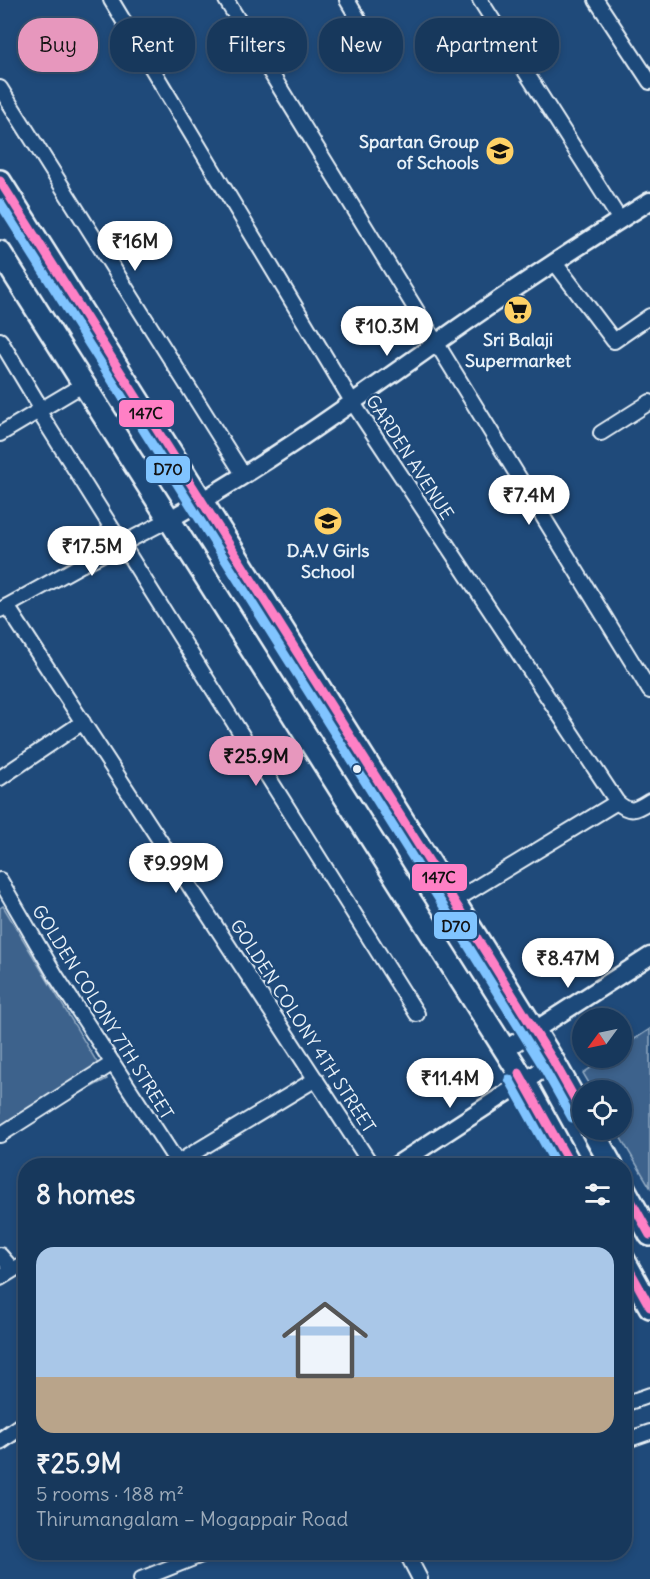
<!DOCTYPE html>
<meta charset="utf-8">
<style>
body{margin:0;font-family:Delius,sans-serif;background:#203f62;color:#f1f3f6;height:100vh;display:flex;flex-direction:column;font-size:22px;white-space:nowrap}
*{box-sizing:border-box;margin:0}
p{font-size:20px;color:#9eacbb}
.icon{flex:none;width:33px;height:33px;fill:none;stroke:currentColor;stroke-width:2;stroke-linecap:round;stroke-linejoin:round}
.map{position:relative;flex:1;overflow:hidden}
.sheet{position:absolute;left:18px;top:1158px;width:614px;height:402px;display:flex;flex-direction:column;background:#17385c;border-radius:24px;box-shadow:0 3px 9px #0003,0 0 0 2px #365272}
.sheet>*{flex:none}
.hud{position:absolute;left:18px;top:18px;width:615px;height:54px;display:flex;gap:12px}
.needle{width:39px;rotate:237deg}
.fabs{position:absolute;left:572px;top:1008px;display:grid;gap:12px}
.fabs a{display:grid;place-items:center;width:60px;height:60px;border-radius:50%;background:#17385c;box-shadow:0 3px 9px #0003,0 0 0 2px #365272;font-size:30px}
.price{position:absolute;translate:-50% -51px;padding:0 14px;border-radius:21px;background:#fff;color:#222;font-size:20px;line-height:39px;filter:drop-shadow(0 2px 3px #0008)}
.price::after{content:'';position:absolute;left:50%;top:36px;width:18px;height:14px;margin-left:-9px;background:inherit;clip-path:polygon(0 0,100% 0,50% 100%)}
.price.selected{background:#e797bd;color:#111}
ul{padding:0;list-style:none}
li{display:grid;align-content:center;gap:12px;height:318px;padding:0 18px}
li+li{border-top:2px solid #365272}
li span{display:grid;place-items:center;height:186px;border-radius:18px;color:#555}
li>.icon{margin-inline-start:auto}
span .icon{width:108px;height:108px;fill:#fffc;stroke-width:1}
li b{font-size:26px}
h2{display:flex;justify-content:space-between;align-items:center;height:72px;padding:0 18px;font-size:26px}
.chip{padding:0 21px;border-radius:24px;background:#17385c;box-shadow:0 3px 9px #0003,0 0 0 2px #365272;font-size:21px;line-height:54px}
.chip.selected{background:#e797bd;color:#111}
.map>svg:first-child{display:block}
.green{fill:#3c628c;stroke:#92aac2;stroke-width:1.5}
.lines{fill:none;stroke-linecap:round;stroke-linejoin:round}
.minor-casing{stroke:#e8f1f8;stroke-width:18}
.tertiary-casing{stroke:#e8f1f8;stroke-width:21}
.primary-casing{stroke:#e8f1f8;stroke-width:26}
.minor{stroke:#1f4a7a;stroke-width:14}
.tertiary{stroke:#1f4a7a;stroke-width:16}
.primary{stroke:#1f4a7a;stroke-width:21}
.bus-1-casing{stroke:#1f4a7a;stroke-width:14}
.bus-2-casing{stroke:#1f4a7a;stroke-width:14}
.bus-1{stroke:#ff80c5;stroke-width:9}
.bus-2{stroke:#80c4ff;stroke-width:9}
.bus-dot{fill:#e8f1f8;stroke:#1f4a7a;stroke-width:2}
.labels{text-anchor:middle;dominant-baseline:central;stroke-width:5;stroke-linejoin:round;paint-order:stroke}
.poi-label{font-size:18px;font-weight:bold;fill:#e8f1f8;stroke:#1f4a7a}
.street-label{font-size:18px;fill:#e8f1f8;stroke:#1f4a7a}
.line-badge{stroke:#1f4a7a;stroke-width:2}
.pale-badge-label{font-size:16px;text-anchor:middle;font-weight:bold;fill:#111}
</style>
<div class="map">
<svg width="650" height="1579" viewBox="0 0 650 1579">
<rect width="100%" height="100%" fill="#1f4a7a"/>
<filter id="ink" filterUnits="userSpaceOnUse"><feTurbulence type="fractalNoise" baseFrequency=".0167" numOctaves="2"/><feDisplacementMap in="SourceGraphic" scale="12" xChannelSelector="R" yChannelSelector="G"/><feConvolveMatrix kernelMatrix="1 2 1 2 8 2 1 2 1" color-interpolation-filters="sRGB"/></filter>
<g filter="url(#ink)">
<path class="green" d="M3,906L107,1079L0,1136V908Z
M650,1029V1187L616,1130H621V1090H593L583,1073L606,1058H621V1048Z"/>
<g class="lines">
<g class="minor-casing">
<path id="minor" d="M111,0L353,403L617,802C630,814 636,810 650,801
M226,0L650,691
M347,0L368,35
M480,0L620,220
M596,0L650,82
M0,88L243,474
M555,263L614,341L650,316
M0,340L42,410
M39,412L417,1014
M601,433L650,402
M0,434L84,384
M7,606L372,1166
M0,610L81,565L170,519
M0,778L83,722
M0,880L56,976L177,1162
M454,901L617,802
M0,1135L113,1063
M172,1166L316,1079
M0,1255L13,1270
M0,1278L26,1262
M624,1404L650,1395
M624,1441L650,1432
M406,1552L420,1579
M141,1579L209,1552"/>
</g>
<g class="tertiary-casing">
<path id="tertiary" d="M170,519C262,468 349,405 435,344C505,294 577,247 650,201
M504,1050L650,956
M395,1166L554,1062
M0,1441L26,1423"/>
</g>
<g class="primary-casing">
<path id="primary" d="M0,181L454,901L554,1062L582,1112
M0,252L524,1080L571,1166
M592,1130L612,1166
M624,1188L650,1235
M624,1260L650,1307"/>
</g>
<use href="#minor" class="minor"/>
<use href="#tertiary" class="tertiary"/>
<use href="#primary" class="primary"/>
<g class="bus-1-casing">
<path id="bus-1" d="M0,181L454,901L554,1062L582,1112
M519,1073L571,1166
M624,1188L650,1235
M624,1260L650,1307"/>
</g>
<g class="bus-2-casing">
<path id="bus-2" d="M0,203L444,907L544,1068L572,1118
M509,1079L557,1166"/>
</g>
<use href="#bus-1" class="bus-1"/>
<use href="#bus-2" class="bus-2"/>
</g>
</g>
<defs>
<g id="school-disc" transform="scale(1.5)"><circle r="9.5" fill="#ffd166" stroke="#1f4a7a"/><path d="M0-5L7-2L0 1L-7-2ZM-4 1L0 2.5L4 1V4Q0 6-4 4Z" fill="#111"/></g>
<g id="supermarket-disc" transform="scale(1.5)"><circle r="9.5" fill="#ffd166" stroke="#1f4a7a"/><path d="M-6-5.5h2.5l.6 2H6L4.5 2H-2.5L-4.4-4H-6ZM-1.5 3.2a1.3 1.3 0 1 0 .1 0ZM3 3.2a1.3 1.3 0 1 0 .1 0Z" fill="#111"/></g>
</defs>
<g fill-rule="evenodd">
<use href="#school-disc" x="500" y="151"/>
<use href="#supermarket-disc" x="518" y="310"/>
<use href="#school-disc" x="328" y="521"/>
</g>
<circle class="bus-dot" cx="357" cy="769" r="5"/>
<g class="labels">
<g class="poi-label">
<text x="479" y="141" text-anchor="end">Spartan Group<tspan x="479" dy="21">of Schools</tspan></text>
<text x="518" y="339">Sri Balaji<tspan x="518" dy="21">Supermarket</tspan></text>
<text x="328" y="550">D.A.V Girls<tspan x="328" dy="21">School</tspan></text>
</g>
<g class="street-label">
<text transform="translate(410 457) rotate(57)">GARDEN AVENUE</text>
<text transform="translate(103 1012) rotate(58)">GOLDEN COLONY 7TH STREET</text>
<text transform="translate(303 1026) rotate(57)">GOLDEN COLONY 4TH STREET</text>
</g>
</g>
<g class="line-badge">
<rect x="118" y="399" width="57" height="29" rx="6" fill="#ff80c5"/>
<rect x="145" y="455" width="46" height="29" rx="6" fill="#80c4ff"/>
<rect x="411" y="863" width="57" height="29" rx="6" fill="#ff80c5"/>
<rect x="433" y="911" width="45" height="29" rx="6" fill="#80c4ff"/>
</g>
<g class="pale-badge-label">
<text x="146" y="419">147C</text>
<text x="168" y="475">D70</text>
<text x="439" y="883">147C</text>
<text x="456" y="932">D70</text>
</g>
</svg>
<div class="fabs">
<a><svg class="needle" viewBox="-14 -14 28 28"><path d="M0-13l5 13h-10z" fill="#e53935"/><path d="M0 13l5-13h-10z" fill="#9eacbb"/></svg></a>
<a><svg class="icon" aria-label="locate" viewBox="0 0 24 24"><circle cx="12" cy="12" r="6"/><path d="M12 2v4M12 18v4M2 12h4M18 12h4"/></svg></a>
</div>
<b class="price" style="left:135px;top:272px">₹16M</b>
<b class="price" style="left:387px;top:357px">₹10.3M</b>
<b class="price" style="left:529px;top:526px">₹7.4M</b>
<b class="price" style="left:92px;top:577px">₹17.5M</b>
<b class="price selected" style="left:256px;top:787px">₹25.9M</b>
<b class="price" style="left:176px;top:894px">₹9.99M</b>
<b class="price" style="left:568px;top:989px">₹8.47M</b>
<b class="price" style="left:450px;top:1109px">₹11.4M</b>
<div class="hud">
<a class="chip selected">Buy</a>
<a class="chip">Rent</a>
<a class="chip">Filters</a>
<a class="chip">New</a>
<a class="chip">Apartment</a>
</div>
<section class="sheet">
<h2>8 homes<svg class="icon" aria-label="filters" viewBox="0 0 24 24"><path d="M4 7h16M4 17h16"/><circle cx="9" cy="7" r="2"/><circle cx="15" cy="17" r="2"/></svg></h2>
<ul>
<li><span style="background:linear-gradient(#a9c7e8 70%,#b9a48a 0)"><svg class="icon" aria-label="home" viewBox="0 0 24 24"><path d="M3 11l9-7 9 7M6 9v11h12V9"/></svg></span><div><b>₹25.9M</b><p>5 rooms · 188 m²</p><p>Thirumangalam – Mogappair Road</p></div></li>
</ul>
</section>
</div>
